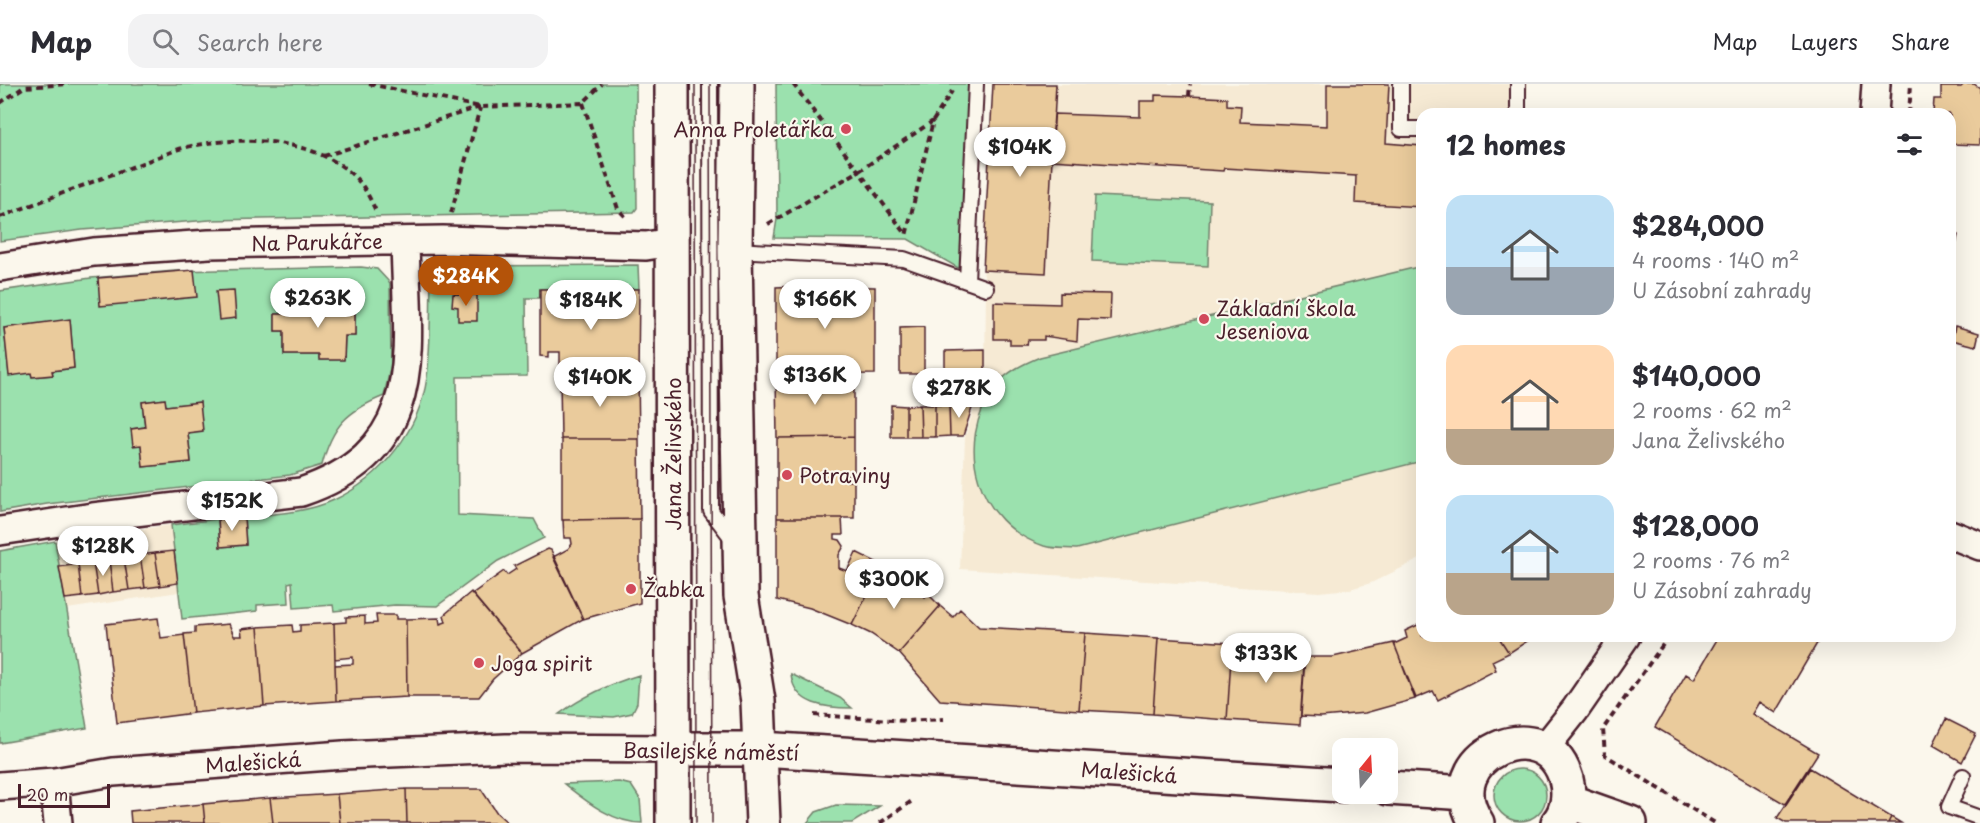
<!DOCTYPE html>
<meta charset="utf-8">
<style>
body{margin:0;font-family:"Playpen Sans",sans-serif;background:#f2f2f3;color:#2b2b33;height:100vh;display:flex;flex-direction:column;font-size:22px;white-space:nowrap}
*{box-sizing:border-box;margin:0}
p{font-size:20px;color:#7c7c81}
.icon{flex:none;width:33px;height:33px;fill:none;stroke:currentColor;stroke-width:2;stroke-linecap:round;stroke-linejoin:round}
.map{position:relative;flex:1;overflow:hidden}
.details{position:absolute;left:1416px;top:24px;width:540px;height:534px;display:flex;flex-direction:column;background:#fff;border-radius:18px;box-shadow:0 6px 24px #0002}
.details>*{flex:none}
.needle{width:39px;rotate:18deg}
.buttons{position:absolute;left:1332px;top:654px;display:grid;gap:12px}
.buttons a{display:grid;place-items:center;width:66px;height:66px;border-radius:12px;background:#fff;box-shadow:0 6px 24px #0002;font-size:30px}
.scale{position:absolute;left:18px;bottom:15px;width:92px;box-sizing:border-box;padding-left:6px;border:3px solid #4a1f2b;border-top:0;font-size:16px;line-height:21px;white-space:nowrap;color:#4a1f2b;-webkit-text-stroke:4px #fbf7ec;paint-order:stroke}
.price{position:absolute;translate:-50% -51px;padding:0 14px;border-radius:21px;background:#fff;color:#222;font-size:20px;line-height:39px;filter:drop-shadow(0 2px 3px #0008)}
.price::after{content:'';position:absolute;left:50%;top:36px;width:18px;height:14px;margin-left:-9px;background:inherit;clip-path:polygon(0 0,100% 0,50% 100%)}
.price.active{background:#b45309;color:#fff}
ul{padding:0;list-style:none}
li{display:flex;align-items:center;gap:18px;height:150px;padding:0 30px}
li span{display:grid;place-items:center;flex:none;width:168px;height:120px;border-radius:18px;color:#555}
li>.icon{margin-inline-start:auto}
span .icon{width:72px;height:72px;fill:#fffc;stroke-width:1}
li b{font-size:26px}
h2{display:flex;justify-content:space-between;align-items:center;height:72px;padding:0 30px;font-size:26px}
header{display:flex;align-items:center;gap:36px;box-sizing:border-box;height:84px;padding:0 30px;background:#fff;border-bottom:2px solid #e1e1e2}
header strong{font-size:28px}
nav{display:flex;gap:33px;margin-inline-start:auto;font-size:21px}
.search{width:420px;height:54px;background:#f2f2f3;display:flex;align-items:center;gap:15px;box-sizing:border-box;padding:0 21px;border-radius:18px;color:#7c7c81;font-size:22px}
.map>svg:first-child{display:block}
.built{fill:#f6ead4}
.green{fill:#9be1ae;stroke:#72806c;stroke-width:1.5;fill-rule:evenodd}
.building{fill:#eacb9c;stroke:#4a1f2b;stroke-width:1.5}
.lines{fill:none;stroke-linecap:round;stroke-linejoin:round}
.service-casing{stroke:#4a1f2b;stroke-width:18}
.minor-casing{stroke:#4a1f2b;stroke-width:32}
.tertiary-casing{stroke:#4a1f2b;stroke-width:38}
.secondary-casing{stroke:#4a1f2b;stroke-width:38}
.path{stroke:#4a1f2b;stroke-width:4;stroke-dasharray:6 4.5;stroke-linecap:butt}
.service{stroke:#fbf7ec;stroke-width:14}
.minor{stroke:#fbf7ec;stroke-width:27}
.tertiary{stroke:#fbf7ec;stroke-width:33}
.secondary{stroke:#fbf7ec;stroke-width:33}
.tram{stroke:#4a1f2b;stroke-width:1.5}
.poi-dot{fill:#d1495b;stroke:#fbf7ec;stroke-width:2}
.labels{text-anchor:middle;dominant-baseline:central;stroke-width:4.5;stroke-linejoin:round;paint-order:stroke}
.poi-label{font-size:20px;fill:#4a1f2b;stroke:#fbf7ec;text-anchor:start}
.street-label{font-size:20px;fill:#4a1f2b;stroke:#fbf7ec}
</style>
<header>
<strong>Map</strong>
<div class="search"><svg class="icon" aria-label="search" viewBox="0 0 24 24"><circle cx="10" cy="10" r="6"/><path d="M15 15l6 6"/></svg>Search here</div>
<nav><a>Map</a><a>Layers</a><a>Share</a></nav>
</header>
<div class="map">
<svg width="1980" height="739" viewBox="0 0 1980 739">
<rect width="100%" height="100%" fill="#fbf7ec"/>
<filter id="ink" filterUnits="userSpaceOnUse"><feTurbulence type="fractalNoise" baseFrequency=".0167" numOctaves="2"/><feDisplacementMap in="SourceGraphic" scale="12" xChannelSelector="R" yChannelSelector="G"/><feConvolveMatrix kernelMatrix="1 2 1 2 8 2 1 2 1" color-interpolation-filters="sRGB"/></filter>
<g filter="url(#ink)">
<path class="built" d="M993,0H1528L1526,30H1422V474L1371,499L1350,505L1319,508L960,485L965,353L985,290L986,204L983,186Z
M171,441L179,508L67,525L55,457Z"/>
<path class="green" d="M0,0H636L637,124L634,128L210,136L82,146L0,157Z
M776,0H969L960,185L908,155L774,154L777,135Z
M1095,112L1210,117L1208,182L1092,177Z
M638,181L639,205H540V214H526L527,292L457,293L458,431L534,435L544,454L498,477L437,522L395,521L334,527L333,521L294,524L292,498L288,499L289,519L257,521V527L182,535L171,441L218,435L220,463L246,461L244,433C273,430 306,429 334,416C381,394 420,346 427,293C431,262 430,229 431,197L439,186L451,182Z
M1422,182V377L1077,465C1066,464 1054,465 1044,462C977,440 953,360 995,303C1006,288 1023,280 1040,273Z
M361,183L377,185L390,199L391,281L384,312C347,327 332,342 322,381L290,391L47,420L0,428V207L91,194L175,187ZM333,215H355V252H345L344,275L319,276V271H284V247H275V230H284V222H333ZM70,236L74,284L52,287L53,291L32,293L31,289L9,291L4,244ZM165,315L166,322L200,318L188,349L191,378L143,383L141,361L131,345L145,343L142,318Z
M55,457L87,644L0,659V467Z
M791,590L840,614L852,624C827,624 794,622 791,590Z
M639,591L637,619L632,629L614,633L559,630C584,612 609,600 639,591Z
M1494 711a26 26 0 1 1 52 0a26 26 0 1 1-52 0Z
M619,698L631,701L640,715L642,739C613,739 586,717 564,700Z
M836,721L880,722L852,739H807L816,728Z"/>
<path class="building" d="M993,0H1056L1046,189L983,186Z
M1327,0H1389L1386,59L1422,62V123L1355,119L1356,92L1224,84L1223,87L1051,76L1054,30L1140,33V17H1155V11L1189,12L1227,14V21L1241,22L1240,38L1327,42Z
M1964,0H1974L1980,4V61L1950,60V30H1933L1934,15H1941V3H1961Z
M1950,149L1958,151L1950,190Z
M194,186L197,213L100,222L98,194Z
M802,202L875,203V290L776,291V203Z
M540,205H639L638,292L560,293V268H549V273L540,272Z
M234,206L236,234L219,236L216,207Z
M1060,209L1111,210L1110,236L1078,235L1077,257L1044,252V256H1028L1027,261H1010V255H994V218L1060,220Z
M453,210L477,211V237H458V223L452,222Z
M333,215H355V252H345L344,276H319V271H284V247H275V230H284V222H333Z
M70,235L74,284L52,287L53,291L32,293L31,289L9,292L4,244Z
M1955,242L1979,249L1976,262L1952,256Z
M924,243V290H900V244Z
M985,266V290H945V267Z
M776,291H854V353L777,354Z
M638,292L639,355H561L560,293Z
M165,315L166,322L200,318L203,347L188,349L191,378L143,383L141,361L133,362L131,345L145,343L142,318Z
M891,321L906,322V353H891Z
M920,321L921,353H906V322Z
M920,321H935V353H921Z
M935,321H949L950,352L935,353Z
M949,321H973L963,352H950Z
M854,353V390L847,391V397H854V434H777V354Z
M562,355H639L640,435L562,436Z
M244,433L246,461L220,463L218,435Z
M777,434H842L843,451H835V455L840,456L844,462L839,471V484L847,487L856,468L882,481L852,541L810,524L777,516Z
M640,435V519L583,535L553,473L568,465L572,460L571,454H564L563,436Z
M548,465L551,466L583,535L522,569L472,510L504,487L507,491L516,485L514,482Z
M174,467L178,499L160,502L155,469Z
M155,469L160,502L145,504L140,471Z
M140,471L145,504L129,506L124,474Z
M124,474L129,506L113,508L109,476Z
M109,476L113,508L98,511L93,478Z
M93,478L98,511L82,513L78,480Z
M78,480L82,513L65,515L59,483Z
M882,481L897,488L894,493L904,498L913,495L918,500L917,507L925,513L928,510L940,522L899,569L871,550L852,541Z
M471,508L522,569L493,595L479,613H407L406,535L439,534L440,540L446,538L444,531Z
M940,522L953,533L960,525L979,543L1085,549L1079,626L940,616L899,569Z
M376,531H396V535H406L407,613L336,617L335,581L353,580V573L335,575L334,539L346,538V533L365,532V540L377,539Z
M158,534L161,554L184,551L193,629L117,639L106,540Z
M334,539L336,617L264,622L258,543L292,541L293,548L300,547V541Z
M1422,539V552H1498L1509,569L1492,577L1496,586L1438,616L1433,607L1416,614L1394,560L1407,554L1405,547Z
M229,540L234,552H242L241,545L258,543L264,622L193,629L184,550L195,549V543Z
M1085,549L1158,554L1153,630L1079,626Z
M1498,552H1535L1509,569Z
M1719,552H1812L1819,556L1776,629L1759,618L1752,630L1818,669L1785,720L1655,643L1686,590L1694,595Z
M1158,554L1232,559L1227,636L1153,630Z
M1232,559L1305,564L1300,641L1227,636Z
M1394,559L1415,615L1365,629L1321,633L1301,632L1305,573H1333Z
M1946,635L1976,650L1962,678L1933,661Z
M1810,684L1891,733L1888,739H1786L1777,734Z
M406,705H481L497,729L508,739H407Z
M406,705L407,739H340L337,710Z
M337,710L340,739H273L270,714Z
M270,714L273,739H205L203,720Z
M203,720L205,739H131L130,727Z
M1891,733L1901,739H1888Z"/>
<g class="lines">
<g class="service-casing">
<path id="service" d="M710,0L711,427L734,457
M1401,0V45H1422
M1518,30V0
M735,166L904,175L986,204
M967,197L976,0
M1963,692L1949,723L1980,734"/>
</g>
<g class="minor-casing">
<path id="minor" d="M1874,30L1876,0
M0,183L94,168L209,160L443,156L646,162L672,158
M0,447L93,433L301,408C429,365 407,266 405,157
M1950,450L1980,462
M1544,665L1575,626L1626,552
M54,698L58,739
M0,702L54,698L113,688L343,671L506,664L674,665"/>
</g>
<g class="tertiary-casing">
<path id="tertiary" d="M674,665H761L1342,701
M1388,704L1467,709
M1568,717L1630,739
M1477,739C1433,673 1545,622 1566,695C1570,710 1568,727 1558,739"/>
</g>
<g class="secondary-casing">
<path id="secondary" d="M672,0L673,739
M737,0L735,166L741,512L758,617L763,739"/>
</g>
<path class="path" d="M369,0L480,23L583,19L602,0
M793,0L906,150
M1189,12L1190,0
M0,19L24,3L69,0
M583,19L618,125L626,133
M1909,30L1911,0
M933,37L952,7
M324,72L480,23
M451,129L480,24
M0,133L179,65C234,50 327,51 364,104C369,112 373,121 377,129
M768,140L859,87L933,37L906,152
M1669,552L1603,645L1605,671L1715,739
M814,631L907,637L944,635
M880,739L912,717"/>
<use href="#service" class="service"/>
<use href="#minor" class="minor"/>
<use href="#tertiary" class="tertiary"/>
<use href="#secondary" class="secondary"/>
<path class="tram" d="M695,0L696,739
M710,0L712,739"/>
</g>
</g>
<g class="poi-dot">
<circle cx="846" cy="45" r="6"/>
<circle cx="1204" cy="235" r="6"/>
<circle cx="787" cy="391" r="6"/>
<circle cx="631" cy="505" r="6"/>
<circle cx="479" cy="579" r="6"/>
</g>
<g class="labels">
<g class="poi-label">
<text x="834" y="45" text-anchor="end">Anna Proletářka</text>
<text x="1216" y="224">Základní škola<tspan x="1216" dy="23">Jeseniova</tspan></text>
<text x="799" y="391">Potraviny</text>
<text x="643" y="505">Žabka</text>
<text x="491" y="579">Joga spirit</text>
</g>
<g class="street-label">
<text transform="translate(317 158) rotate(-1)">Na Parukářce</text>
<text transform="translate(673 370) rotate(-90)">Jana Želivského</text>
<text transform="translate(711 667) rotate(1)">Basilejské náměstí</text>
<text transform="translate(253 678) rotate(-4)">Malešická</text>
<text transform="translate(1129 688) rotate(4)">Malešická</text>
</g>
</g>
</svg>
<div class="buttons">
<a><svg class="needle" viewBox="-14 -14 28 28"><path d="M0-13l5 13h-10z" fill="#e53935"/><path d="M0 13l5-13h-10z" fill="#7c7c81"/></svg></a>
</div>
<div class="scale">20 m</div>
<b class="price" style="left:1020px;top:94px">$104K</b>
<b class="price active" style="left:466px;top:223px">$284K</b>
<b class="price" style="left:318px;top:245px">$263K</b>
<b class="price" style="left:825px;top:246px">$166K</b>
<b class="price" style="left:591px;top:247px">$184K</b>
<b class="price" style="left:815px;top:322px">$136K</b>
<b class="price" style="left:600px;top:324px">$140K</b>
<b class="price" style="left:959px;top:335px">$278K</b>
<b class="price" style="left:232px;top:448px">$152K</b>
<b class="price" style="left:103px;top:493px">$128K</b>
<b class="price" style="left:894px;top:526px">$300K</b>
<b class="price" style="left:1266px;top:600px">$133K</b>
<section class="details">
<h2>12 homes<svg class="icon" aria-label="filters" viewBox="0 0 24 24"><path d="M4 7h16M4 17h16"/><circle cx="9" cy="7" r="2"/><circle cx="15" cy="17" r="2"/></svg></h2>
<ul>
<li><span style="background:linear-gradient(#bfe0f5 60%,#9aa5b1 0)"><svg class="icon" aria-label="home" viewBox="0 0 24 24"><path d="M3 11l9-7 9 7M6 9v11h12V9"/></svg></span><div><b>$284,000</b><p>4 rooms · 140 m²</p><p>U Zásobní zahrady</p></div></li>
<li><span style="background:linear-gradient(#ffd9b3 70%,#b9a48a 0)"><svg class="icon" aria-label="home" viewBox="0 0 24 24"><path d="M3 11l9-7 9 7M6 9v11h12V9"/></svg></span><div><b>$140,000</b><p>2 rooms · 62 m²</p><p>Jana Želivského</p></div></li>
<li><span style="background:linear-gradient(#bfe0f5 65%,#b9a48a 0)"><svg class="icon" aria-label="home" viewBox="0 0 24 24"><path d="M3 11l9-7 9 7M6 9v11h12V9"/></svg></span><div><b>$128,000</b><p>2 rooms · 76 m²</p><p>U Zásobní zahrady</p></div></li>
</ul>
</section>
</div>
